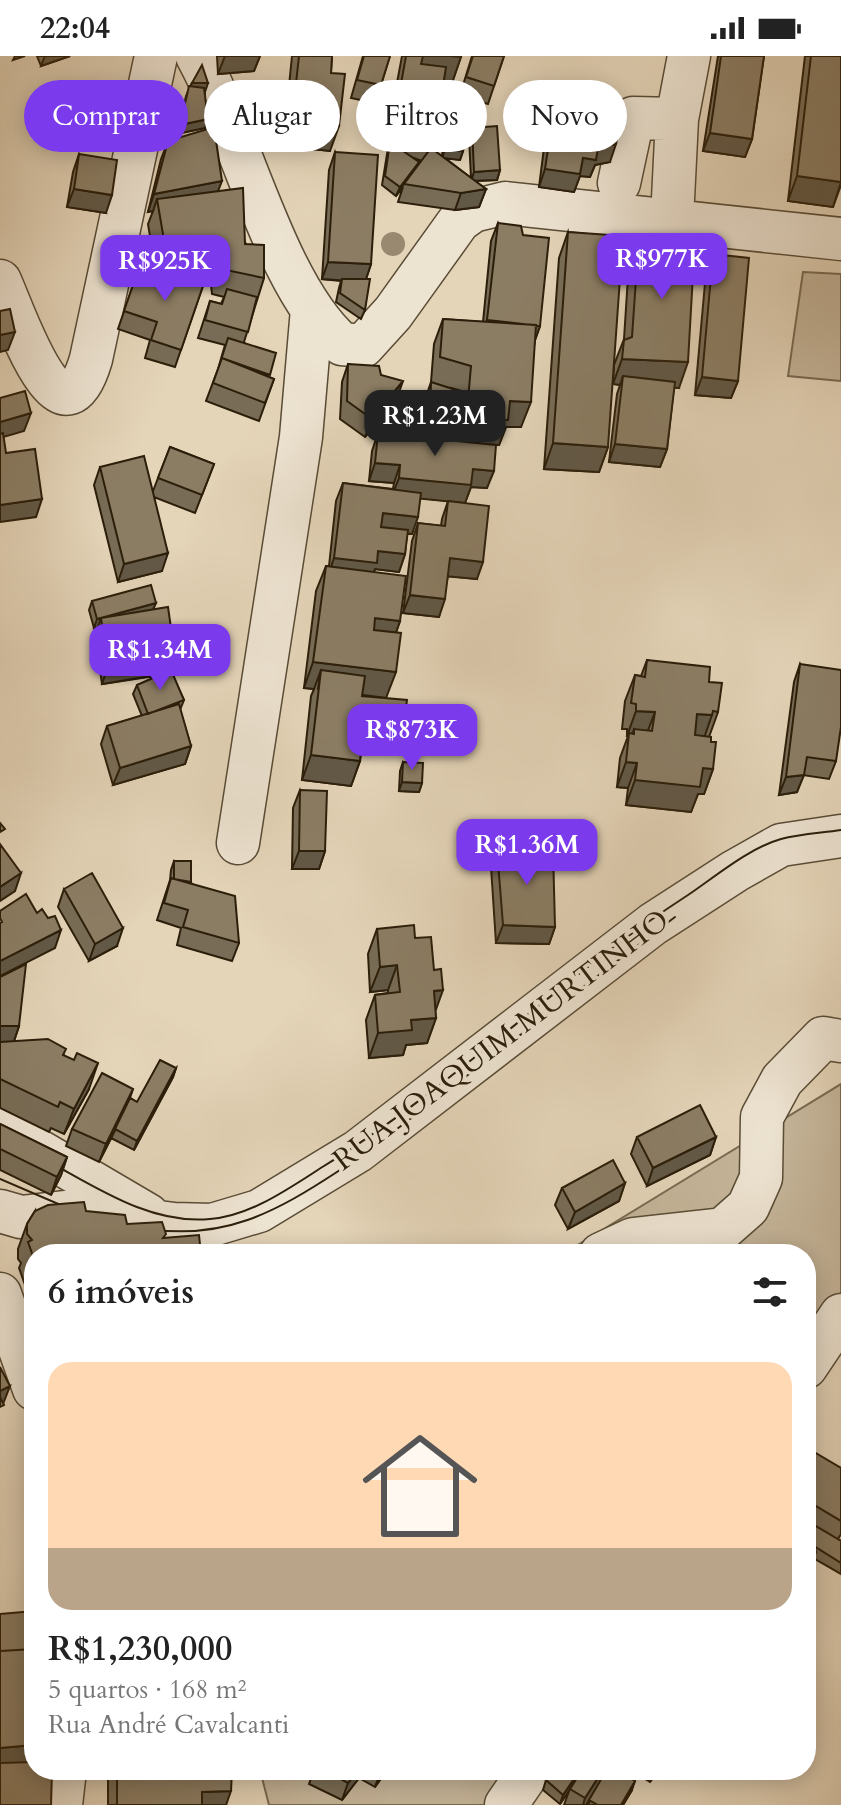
<!DOCTYPE html>
<html lang="pt">
<meta charset="utf-8">
<style>
body{margin:0;font-family:Cardo,serif;background:#f6f6f6;color:#222;height:100vh;display:flex;flex-direction:column;font-size:30px;white-space:nowrap}
*{box-sizing:border-box;margin:0}
p{font-size:26px;color:#767676}
.icon{flex:none;width:44px;height:44px;fill:none;stroke:currentColor;stroke-width:2;stroke-linecap:round;stroke-linejoin:round}
.map{position:relative;flex:1;overflow:hidden}
.details{position:absolute;left:24px;top:1188px;width:792px;height:536px;display:flex;flex-direction:column;background:#fff;border-radius:32px;box-shadow:0 4px 20px #0003}
.details>*{flex:none}
.guide{position:absolute;left:24px;top:24px;width:794px;height:72px;display:flex;gap:16px}
.price{position:absolute;translate:-50% -68px;padding:0 18px;border-radius:16px;background:#7c3aed;color:#fff;font-size:26px;line-height:52px;filter:drop-shadow(0 2px 4px #0008)}
.price::after{content:'';position:absolute;left:50%;top:48px;width:24px;height:18px;margin-left:-12px;background:inherit;clip-path:polygon(0 0,100% 0,50% 100%)}
.price.active{background:#222;color:#fff}
ul{padding:0;list-style:none}
li{display:grid;align-content:center;gap:16px;height:424px;padding:0 24px}
li span{display:grid;place-items:center;height:248px;border-radius:24px;color:#555}
li>.icon{margin-inline-start:auto}
span .icon{width:144px;height:144px;fill:#fffc;stroke-width:1}
li b{font-size:34px}
h2{display:flex;justify-content:space-between;align-items:center;height:96px;padding:0 24px;font-size:34px}
.chip{padding:0 28px;border-radius:36px;background:#fff;box-shadow:0 4px 20px #0003;font-size:28px;line-height:72px}
.chip.active{background:#7c3aed;color:#fff}
.status{display:flex;justify-content:space-between;align-items:center;height:56px;padding:0 40px;background:#fff;direction:ltr}
.status svg{height:22px;fill:currentColor}
.map>svg:first-child{display:block}
.green{fill:#c5b59a;stroke:#786a52;stroke-width:2}
.lines{fill:none;stroke-linecap:round;stroke-linejoin:round}
.minor-casing{stroke:#594c36;stroke-width:45}
.minor{stroke:#ede3d1;stroke-width:42}
.tram{stroke:#2b1e0a;stroke-width:2}
.tree{fill:#988970}
.wall{fill:#786c56;stroke:#2b1e0a;stroke-width:2;fill-rule:evenodd}
.shaded-wall{fill:#615846;stroke:#2b1e0a;stroke-width:2}
.building{fill:#8b7d64;stroke:#2b1e0a;stroke-width:2}
.labels{text-anchor:middle;dominant-baseline:central;stroke-width:7;stroke-linejoin:round;paint-order:stroke}
.street-label{font-size:30px;fill:#2b1e0a;stroke:#ede3d1}
</style>
<div class="status"><b>22:04</b><svg viewBox="0 0 49 12"><path d="M0 12V9h3v3zM5 12V6h3v6zM10 12V3h3v9zM15 12V0h3v12zM26 1h20v11H26zM47 4h2v5h-2z"/></svg></div>
<div class="map">
<svg width="841" height="1749" viewBox="0 0 841 1749">
<rect width="100%" height="100%" fill="#e4d4b8"/>
<filter id="stains"><feTurbulence type="fractalNoise" baseFrequency=".0025" numOctaves="4"/><feColorMatrix values="0 0 0 0 .2 0 0 0 0 .09 0 0 0 0 .02 0 0 0 .5 -.17"/></filter>
<radialGradient id="worn" r=".72"><stop offset=".6" stop-color="#630" stop-opacity="0"/><stop offset="1" stop-color="#630" stop-opacity=".3"/></radialGradient>
<path class="green" d="M803,216L841,218V325L788,320Z
M841,1028V1251L806,1303V1198H563Z
M260,1714H525L502,1749H269Z"/>
<g class="lines">
<g class="minor-casing">
<path id="minor" d="M197,0C242,82 275,229 342,288L363,290L393,257L459,165L473,155L505,147L841,183
M619,127L633,62L677,63
M672,163L677,63L689,0
M0,225C15,258 62,403 91,303L156,0
M238,787L301,381L312,253
M0,1072L148,1159
M0,1155L21,1161L73,1155L174,1168L212,1169L259,1155L358,1095L653,868L735,815L781,789L841,780
M601,1198L633,1183L723,1173L748,1151L761,1122L762,1061L782,1024L823,982L841,985
M0,1238L34,1333
M806,1311L841,1259
M61,1749L65,1714
M506,1749L530,1714"/>
</g>
<use href="#minor" class="minor"/>
<path class="tram" d="M376,1089L675,861
M42,1102C93,1129 149,1169 210,1163C251,1160 291,1131 324,1110C453,1031 561,921 688,839C716,820 749,792 781,783C800,778 821,777 841,774
M0,1123L77,1156
M143,1172C223,1186 276,1156 340,1114"/>
</g>
<circle class="tree" cx="393" cy="188" r="12"/>
<path class="wall" d="M37,0H70L41,10Z
M217,0H260L254,15L218,18Z
M292,0H332L331,17L330,95L283,90Z
M363,0H390L375,47L351,42Z
M402,0H461L452,27L443,26L435,81L431,93L442,100L448,54L451,44L474,72L500,114L497,124L475,125L486,133L479,151L455,154L398,146L403,131L396,140L382,129L388,92L385,91ZM465,77L470,78L469,81L471,122L445,102L460,104L463,95ZM411,101L422,105L418,110Z
M472,0H504L488,48L460,39Z
M718,0H764L752,83L745,101L703,95Z
M805,0H841V129L833,151L788,145Z
M192,27L205,36V72L177,78L186,40Z
M529,37L595,62L610,106L595,109L590,121L580,120L574,136L539,131L545,84L519,80L523,55Z
M168,85L218,135L264,222L244,286L269,321L274,323L259,365L206,345L218,313L225,289L198,282L210,245L221,248L224,241L212,238L209,211L165,214L204,227L175,311L145,302L150,284L118,273L141,206L155,211L148,168L153,155L148,156L161,103Z
M335,96L371,208L366,223L365,254L361,263L336,246L339,232L341,225L322,223L329,114Z
M79,98L106,157L67,151L73,116Z
M498,167L540,270L535,284L521,371H506L499,389H493L487,432L471,431L465,447L477,523L448,520L439,561L403,557L412,485L418,467L441,470L442,463L448,445L420,442L412,478H407L405,498L399,516L375,513L374,516L400,565L396,576L386,642L362,639V640L403,674L394,699L361,696L360,705L351,730L302,724L311,640L314,633L304,632L316,535L326,510H329L336,445L343,427L393,433L394,427L369,425L372,395L378,377L426,382L428,335L431,326L434,288L443,263L483,266L491,185ZM451,332L462,335L459,369L479,371L478,387L450,385L452,381Z
M568,176L608,391L599,416L544,413L559,202Z
M639,180L679,332L674,331L667,393L660,411L609,406L617,338L620,329L613,328L614,309L624,283L629,205Z
M713,198L738,325L731,342L695,339L706,216Z
M348,308L381,319L397,342L365,381L340,363L342,326Z
M170,391L214,408L195,457L154,441L162,515L118,526L94,429L100,411L153,435Z
M92,545L153,554L170,615L184,644L180,654L191,690L185,708L113,729L101,688L107,670L142,660L133,638L137,629L161,619L102,628L95,580L98,571L94,572L89,554Z
M647,604L709,626L718,656L709,681L713,713L704,738H698L691,756L626,749L628,732L617,731L620,702L628,680H627V673H622L625,645L635,619L641,620Z
M800,608L836,705L829,723L803,719L797,736L779,739L794,626Z
M417,654L427,688L411,686L414,663Z
M403,706L422,727L419,736L399,735L400,715Z
M300,734L325,795L319,813H292L293,752Z
M497,793L555,871L549,888L496,887L491,811Z
M174,805L239,887L232,905L177,889L181,872L157,864L170,824L171,814Z
M64,833L117,890L89,905L58,851Z
M377,873L415,882L435,955L436,962L427,987L406,989L403,999L369,1002L366,964L375,939L388,937V934L370,936L368,898Z
M0,921L19,970L14,985L64,999L89,1033L64,1078L51,1072L49,1076L0,1052Z
M176,1012L173,1021L134,1094L111,1082L112,1080L99,1106L66,1090L72,1073L130,1042L137,1046Z
M0,1068L67,1101L61,1119L51,1139L0,1114Z
M637,1081H716L710,1099L647,1130L631,1098Z
M625,1127L619,1145L568,1173L555,1149L562,1132Z
M35,1155L34,1198V1254L19,1212L21,1207L18,1203V1193L27,1168Z
M806,1399L841,1412V1478L838,1483L841,1485V1518L813,1502L806,1522V1470L808,1467L806,1466Z
M108,1714H232L226,1749H108Z
M314,1714H387L375,1731L359,1722L342,1744L309,1728Z
M553,1714H608L604,1720L607,1722L628,1721L632,1734L623,1749H588L594,1737L586,1749H564L569,1735L560,1748L543,1734L546,1724Z
M631,1714H658L650,1726Z"/>
<path class="shaded-wall" d="M15,0H25L13,4Z
M45,0H70L41,10Z
M225,0H260L254,15L218,18Z
M422,0H451L461,1L452,27L414,21Z
M192,27H208L205,36H188Z
M526,62L552,66L545,84L519,80Z
M208,63L205,72L177,78L180,69Z
M292,64L339,70L330,95L283,90Z
M467,68L475,69L472,76V72L470,78L463,77Z
M710,77L752,83L745,101L703,95Z
M616,88L610,106L595,109L590,121L580,120L574,136L539,131L545,113L583,102L598,92Z
M445,93L463,95L460,104L442,102Z
M419,106L416,115L404,128L396,140L400,131Z
M500,114L497,124L471,125L474,116Z
M797,120L841,126L833,151L788,145Z
M222,125L215,143H157L153,155L148,156L154,138Z
M74,133L112,139L106,157L67,151Z
M486,133L479,151L455,154L461,137Z
M218,185L209,211L156,215L165,190Z
M328,206L371,208L365,226L322,223Z
M487,264L540,270L534,287L481,282Z
M15,276L8,294L0,296V279Z
M622,303L688,306L679,332L622,329L623,320L620,329L613,328Z
M702,321L738,325L731,342L695,339Z
M403,325L397,342L365,381L372,363Z
M468,344L489,345L479,371L459,369Z
M510,345L531,346L521,371H506L499,389L478,388L488,363Z
M31,357L24,375L0,382V366Z
M429,381H452L448,390H426Z
M553,387L608,391L599,416L544,413Z
M615,388L667,393L660,411L609,406Z
M375,407L400,409L394,427L369,425Z
M473,413L494,415L487,432L471,431L465,447L392,440L399,422Z
M42,443L36,461L0,466V449Z
M383,457L418,461L412,478L376,474Z
M378,495L405,498L399,516L375,513L370,525L328,520L334,502Z
M168,497L162,515L118,526L124,508Z
M450,502L483,506L477,523L444,520Z
M410,539L445,543L439,561L403,557Z
M156,547L152,556L101,562L98,571L94,572L97,563Z
M375,562L400,565L391,591L366,588Z
M175,600L169,617L102,628L108,610Z
M313,606L396,616L386,642L318,633L321,614L314,633L304,632Z
M636,655L655,656L645,682L634,673L632,680L629,677L628,680H627Z
M697,658L712,659L703,685L688,683Z
M364,670L403,674L394,699L354,695Z
M414,677L431,679L427,688L411,686Z
M191,690L185,708L113,729L120,712Z
M311,699L360,705L351,730L302,724Z
M626,706L637,707L628,732L617,731Z
M703,712L713,713L704,738H698L691,756L626,749L635,724Z
M804,719L797,736L779,739L786,721Z
M402,726L422,727L419,736L399,735Z
M299,795H325L319,813H292Z
M21,817L15,835L0,845V831Z
M503,869L555,871L549,888L496,887Z
M123,872L117,890L89,905L95,888Z
M61,874L55,892L0,920V905Z
M397,909L388,934L370,936L380,911Z
M443,934L434,959V935Z
M436,962L427,987L406,989L403,999L369,1002L378,977L411,964Z
M0,970H19L13,988H0Z
M98,1007L89,1033L64,1078L74,1053Z
M176,1012L173,1021L134,1094L137,1085Z
M133,1033L127,1051L99,1106L106,1088Z
M716,1081L710,1099L647,1130L653,1112Z
M67,1101L61,1119L51,1139L57,1121Z
M625,1127L619,1145L568,1173L575,1156Z
M10,1330L3,1348L0,1350V1335Z
M806,1507H812L806,1522Z
M34,1689V1714L0,1716V1692Z
M358,1714H362L359,1722L342,1744L348,1727Z
M381,1714H387L375,1731Z
M580,1714L579,1720L560,1748L563,1739Z
M603,1714H608L586,1749H583L585,1742Z
M655,1714H658L650,1726Z
M635,1725L632,1734L623,1749H621Z
M231,1735L226,1749H197L202,1736Z"/>
<path class="building" d="M299,0H332L331,17L345,18L339,70L292,64Z
M364,0H390L381,29L357,24Z
M406,0H423L421,8L446,11L435,81L394,66Z
M473,0H504L494,30L466,21Z
M721,0H764L752,83L710,77Z
M811,0H841V126L797,120Z
M202,9L208,27H192Z
M189,30L204,32L208,63L180,69Z
M529,37L598,46L595,62L620,65L616,88L598,92L596,104L583,102L580,118L545,113L552,66L526,62Z
M451,44L478,48L475,69L467,68L463,95L445,93Z
M497,70L500,114L474,116L472,72Z
M214,71L222,125L154,138L168,85Z
M390,86L419,106L400,131L385,120Z
M431,92L486,133L461,137L404,128Z
M335,96L378,99L371,208L328,206Z
M79,98L117,104L112,139L74,133Z
M243,132L245,188L264,189V222L221,213L218,185L165,190L157,143Z
M498,167L521,170L523,179L549,182L540,270L487,264Z
M568,176L623,180L608,391L553,387Z
M639,180L695,183L688,306L622,303L624,284L632,281Z
M713,198L749,202L738,325L702,321Z
M141,206L204,227L181,294L151,284L157,266L124,255Z
M342,223H370L365,254L340,237Z
M227,233L257,241L248,276L205,264L210,245L222,248Z
M10,253L15,276L0,279V255Z
M443,263L536,269L531,346L510,345L508,364L488,363L489,345L468,344L471,310L440,301Z
M228,282L276,297L270,319L222,302L221,304Z
M222,302L274,323L265,347L213,327Z
M348,308L379,310L381,319L403,325L372,363L347,345Z
M623,320L675,326L667,393L615,388Z
M431,326L453,333L452,381H429Z
M25,335L31,357L0,366V342Z
M3,377L6,397L35,393L42,443L0,449V378Z
M378,377L496,389L494,415L473,413L471,429L399,422L400,409L375,407Z
M170,391L214,408L202,439L158,422Z
M144,400L168,497L124,508L100,411Z
M343,427L421,437L418,461L383,457L381,471L408,474L405,498L378,495L377,507L334,502Z
M448,445L489,450L483,506L450,502L445,543L410,539L418,467L445,470Z
M326,510L406,520L400,565L375,562L374,574L401,577L396,616L313,606Z
M151,529L156,547L97,563L92,545Z
M168,551L175,600L108,610L101,562Z
M647,604L710,611L709,626L722,627L718,656L713,655L712,659L697,658L695,679L711,681V686H716L713,713L703,712L700,731L635,724L637,707L626,706L629,677L634,678V673L652,675L655,656L636,655V648L631,647L635,619L645,621Z
M800,608L841,614V671L836,705L807,701L804,719L786,721Z
M171,614L184,644L148,658L137,629Z
M321,614L365,620L362,640L407,644L403,674L364,670L360,705L311,699Z
M179,648L191,690L120,712L107,670Z
M417,654L434,656L431,679L414,677Z
M403,706L423,707L422,727L402,726Z
M300,734L327,735L325,795H299Z
M0,767L5,773L0,776Z
M0,788L21,817L0,831Z
M497,793L553,794L555,871L503,869Z
M174,805H191V826L174,823Z
M92,817L123,872L95,888L64,833Z
M171,822L235,840L239,887L183,871L188,854L164,847Z
M26,838L37,857L42,853L48,862L55,860L61,874L0,905V867L2,866L0,862V855Z
M414,869L415,882L431,881L434,914L441,913L443,934L434,935L436,962L411,964L412,974L378,977L375,939L400,936L397,909L380,911L377,873Z
M26,908L19,970H0V921Z
M48,983L66,993L63,999L74,1004L77,997L98,1007L74,1053L60,1046L58,1051L0,1023V986Z
M160,1004L176,1012L137,1085L115,1073L130,1042L137,1046Z
M102,1017L133,1033L106,1088L72,1073Z
M700,1049L716,1081L653,1112L637,1081Z
M0,1068L67,1101L57,1121L0,1093Z
M613,1104L625,1127L575,1156L562,1132Z
M84,1146L86,1155L125,1159L127,1168L162,1166L166,1178L163,1182L199,1179L201,1198H34V1203L28,1186L32,1184L27,1178V1168L35,1155L48,1149Z
M0,1311L10,1330L0,1335Z
M0,1341L4,1349L0,1351Z
M809,1393L841,1412V1465L811,1447L814,1443L806,1438V1399Z
M809,1466L841,1485V1507L806,1485V1470Z
M806,1485L814,1490L816,1496L812,1507H806Z
M34,1555V1593L0,1595V1558Z
M34,1593V1689L0,1692V1595Z
M34,1706V1714H52L51,1749H0V1707Z
M117,1714H232L231,1735L202,1736V1749H117Z
M324,1714H358L348,1727Z
M553,1714H580L563,1739L546,1724Z
M582,1714H603L585,1742L570,1733Z
M612,1714H628L630,1715L627,1720L635,1725L621,1749H598L589,1744L603,1720L607,1722Z"/>
<g class="labels">
<g class="street-label">
<text transform="translate(501 984) rotate(-37)">RUA JOAQUIM MURTINHO</text>
</g>
</g>
<rect width="100%" height="100%" filter="url(#stains)"/>
<rect width="100%" height="100%" fill="url(#worn)"/>
</svg>
<b class="price" style="left:662px;top:245px">R$977K</b>
<b class="price" style="left:165px;top:247px">R$925K</b>
<b class="price active" style="left:435px;top:402px">R$1.23M</b>
<b class="price" style="left:160px;top:636px">R$1.34M</b>
<b class="price" style="left:412px;top:716px">R$873K</b>
<b class="price" style="left:527px;top:831px">R$1.36M</b>
<div class="guide">
<a class="chip active">Comprar</a>
<a class="chip">Alugar</a>
<a class="chip">Filtros</a>
<a class="chip">Novo</a>
</div>
<section class="details">
<h2>6 imóveis<svg class="icon" aria-label="filters" viewBox="0 0 24 24"><path d="M4 7h16M4 17h16"/><circle cx="9" cy="7" r="2"/><circle cx="15" cy="17" r="2"/></svg></h2>
<ul>
<li><span style="background:linear-gradient(#ffd9b3 75%,#b9a48a 0)"><svg class="icon" aria-label="home" viewBox="0 0 24 24"><path d="M3 11l9-7 9 7M6 9v11h12V9"/></svg></span><div><b>R$1,230,000</b><p>5 quartos · 168 m²</p><p>Rua André Cavalcanti</p></div></li>
</ul>
</section>
</div>
